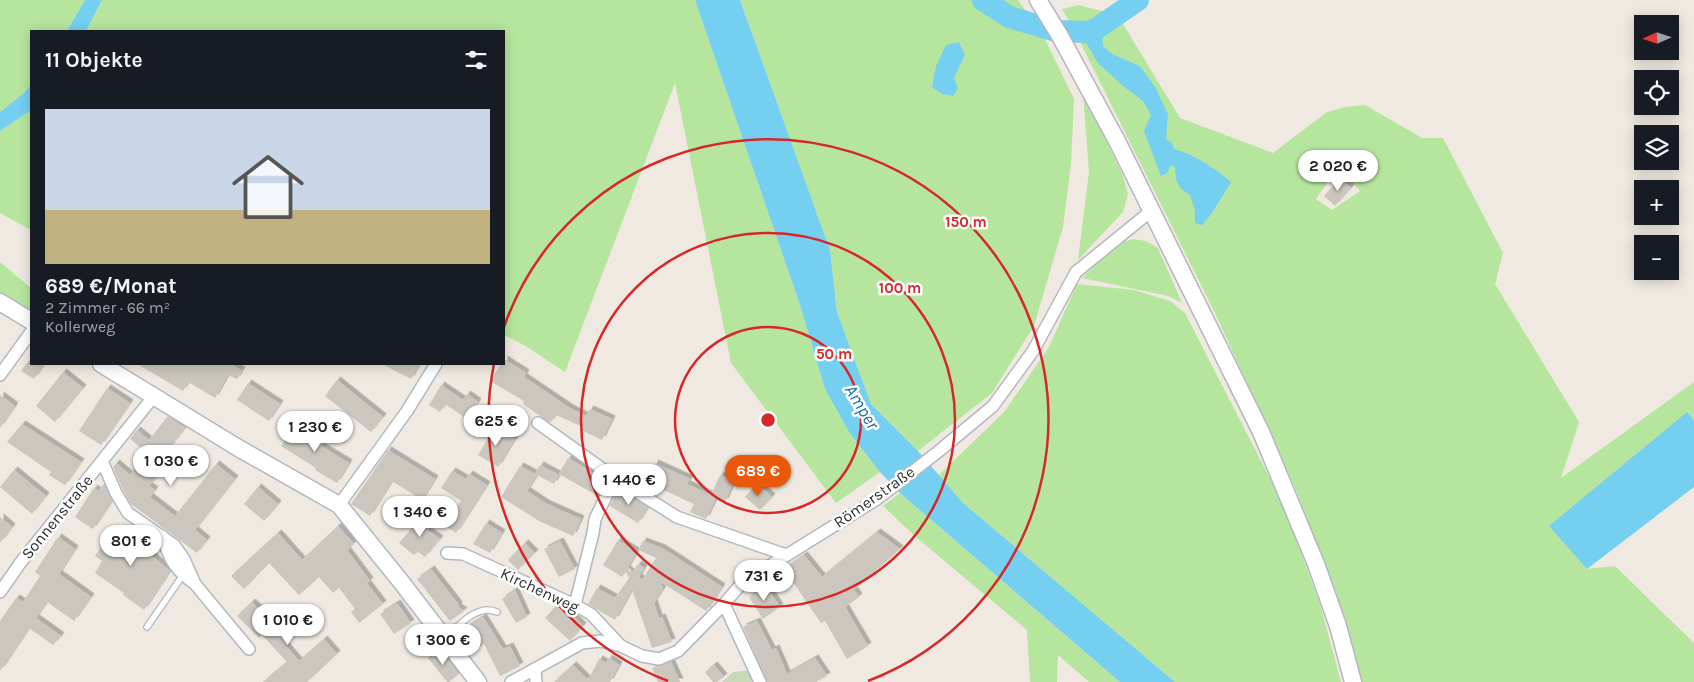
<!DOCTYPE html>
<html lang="de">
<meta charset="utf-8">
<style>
body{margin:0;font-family:Karla,sans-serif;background:#20242c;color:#f1f3f6;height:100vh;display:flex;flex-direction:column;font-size:19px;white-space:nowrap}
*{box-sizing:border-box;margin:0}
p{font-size:16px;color:#9ea1a6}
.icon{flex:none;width:28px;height:28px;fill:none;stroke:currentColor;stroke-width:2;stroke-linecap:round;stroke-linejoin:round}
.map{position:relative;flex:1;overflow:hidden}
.panel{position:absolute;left:30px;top:30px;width:475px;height:335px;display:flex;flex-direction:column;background:#171b24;border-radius:0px;box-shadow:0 2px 12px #0003}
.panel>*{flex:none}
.needle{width:32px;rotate:267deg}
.buttons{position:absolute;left:1634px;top:15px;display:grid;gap:10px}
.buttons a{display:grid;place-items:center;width:45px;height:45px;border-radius:0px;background:#171b24;box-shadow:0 2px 12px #0003;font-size:25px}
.price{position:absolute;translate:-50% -42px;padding:0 11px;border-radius:18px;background:#fff;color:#222;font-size:16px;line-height:32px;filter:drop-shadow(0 1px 2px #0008)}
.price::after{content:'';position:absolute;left:50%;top:30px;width:15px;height:11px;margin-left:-8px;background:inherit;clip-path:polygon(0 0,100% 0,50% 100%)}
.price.on{background:#ea580c;color:#fff}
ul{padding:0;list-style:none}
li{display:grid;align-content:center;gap:10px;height:265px;padding:0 15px}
li span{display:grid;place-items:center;height:155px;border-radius:0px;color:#555}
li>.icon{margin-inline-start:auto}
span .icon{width:90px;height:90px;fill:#fffc;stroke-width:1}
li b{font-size:21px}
h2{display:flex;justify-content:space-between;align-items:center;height:60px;padding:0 15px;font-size:21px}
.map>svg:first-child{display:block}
.green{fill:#b6e59e;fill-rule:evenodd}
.cemetery{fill:#c8d9b8}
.water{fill:#75cff0}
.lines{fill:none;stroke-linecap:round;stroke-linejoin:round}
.river{stroke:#75cff0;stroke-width:22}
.building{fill:#cbc7bf;filter:url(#shadow)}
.lane-casing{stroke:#b4b7c1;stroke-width:8}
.street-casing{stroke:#b4b7c1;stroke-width:14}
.secondary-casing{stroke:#b4b7c1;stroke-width:19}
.lane{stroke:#fff;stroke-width:5.5}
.street{stroke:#fff;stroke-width:11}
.secondary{stroke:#fff;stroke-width:16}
.ring{fill:none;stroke:#d62828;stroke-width:2.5}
.labels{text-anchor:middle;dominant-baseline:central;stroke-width:5;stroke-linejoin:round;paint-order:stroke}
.street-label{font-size:16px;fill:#2e2e2e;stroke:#fff}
.water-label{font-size:18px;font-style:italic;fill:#0d6fa3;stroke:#fff}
.centre{fill:#d62828;stroke:#fff;stroke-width:2.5}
.ring-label{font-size:15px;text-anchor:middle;font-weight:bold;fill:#d62828;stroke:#fff;stroke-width:5;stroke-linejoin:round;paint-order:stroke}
</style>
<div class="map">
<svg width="1694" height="682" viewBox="0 0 1694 682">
<defs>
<filter id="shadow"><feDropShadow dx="3.5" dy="-3.5" stdDeviation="0" flood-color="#0004"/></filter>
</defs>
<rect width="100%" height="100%" fill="#efe9e1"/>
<path class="green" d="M0,0H85L67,31H31V84L25,92L0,112Z
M102,0H695L800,305L825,389L849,432L880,472L836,503L731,363L675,83L565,372L524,345L504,335V31H86Z
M740,0H1018L1043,35L1074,99L1071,164L1063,227L1034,326L992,393L918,451L871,404L837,312L830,250Z
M1078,5L1110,13L1073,28L1062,9Z
M1120,19L1180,118L1273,153L1327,112L1346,107L1365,105L1422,138H1443L1503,253L1495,284L1579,422L1561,478L1694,382V421L1687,413L1587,569L1615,566L1694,643V682H1362L1338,599L1296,490L1214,311L1079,40ZM1338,167L1360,191L1332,210L1316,199Z
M1083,93L1123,176L1128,194L1123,212L1078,260L1089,172Z
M31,110V230L0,213V131Z
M1133,239L1146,241L1158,248L1182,303L1168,296L1082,278L1117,244Z
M0,262L31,288V313L0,295Z
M1077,284L1134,290L1170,301L1185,313L1282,502L1320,604L1341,682H1175L963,503L939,475L1005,411L1049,347Z
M900,493L1120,682H1089L1058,655L1057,682H1030L1027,630L917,538L883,506Z"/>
<path class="cemetery" d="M752,670L756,682H722L733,672Z"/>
<path class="water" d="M85,0H102L86,31H67Z
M695,0H740L830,250L837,312L871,404L918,451L963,503L1175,682H1120L900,493L880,472L849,432L825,389L800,305Z
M1114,13L1117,18L1102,33L1103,46L1112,54L1140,66L1155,87L1168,114L1166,139L1172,143L1174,149C1196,155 1214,168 1231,182L1212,213L1202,225L1195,223V211L1190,195L1180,188L1176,179L1175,168L1171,165L1167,173L1161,176L1144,131L1151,115L1143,101L1123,86L1098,63L1078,29L1088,27Z
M959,42L965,55L954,78L958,88L953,96L942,94L932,87L936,66L946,45Z
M31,84V110L0,131V112L25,92Z
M1687,412L1694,421V487L1587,569L1549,526Z"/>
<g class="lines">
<path class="river" d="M983,0L1009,17L1056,31L1088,32L1096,29L1138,0"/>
</g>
<path class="building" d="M1340,178L1351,188L1335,206L1324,196Z
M504,359L526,373L524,377L570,408L586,416L590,409L612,419L602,440L581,430L583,427L556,415L550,423L523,404L524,401L490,381L501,364H504Z
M26,364H44L34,379L21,371Z
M137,364H234L233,366L242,370L237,379L228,375L215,398L188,382L183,391Z
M382,364H419L411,379Z
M63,372L83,388L55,422L36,406Z
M337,380L383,417L371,432L325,396Z
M248,383L280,404L269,421L237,400Z
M441,385L463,400L467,394L478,402L467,419L445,404L440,412L429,405Z
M107,388L130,403L101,445L79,431Z
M0,395L15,406L0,428Z
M168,416L185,428L167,451L174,456L149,486L155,490L150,497L175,516L216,464L235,479L195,530L207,540L197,553L131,504L123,490L113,467L116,463L130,475L147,453L130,439L137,430L149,440Z
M22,424L81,462L65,485L49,475L51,472L7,442Z
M295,424L324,442L321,446L349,463L337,483L315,470L316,468L281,446Z
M495,427L515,439L498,467L478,455Z
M388,450L435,479L422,500L392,481L370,516L351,504Z
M568,458L605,480L598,496L559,474Z
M655,463L690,479L687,484L711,495L720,475L734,481L725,502L716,498L706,519L690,512L694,504L646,482Z
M540,465L559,475L554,484L535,474Z
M520,466L537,475L527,491L547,504L581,519L573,536L539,521L501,497Z
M14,470L46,496L32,514L0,487Z
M452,471L466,479L469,474L487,485L456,533L445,526L461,501L441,488Z
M757,483L772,497L760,510L745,497Z
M104,484L112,501L93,529L75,517L94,488L98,491Z
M258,487L278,504L264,521L244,504Z
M618,489L648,507L638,523L610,506Z
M423,515L432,522L427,530L440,539L425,557L418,552L414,555L399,543Z
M0,517L12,527L0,543Z
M486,523L502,533L490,553L473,544Z
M338,526L354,544L347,550L370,581L367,583L383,604L359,623L351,612L355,609L339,588L333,593L319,577L299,595L269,563L244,589L231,576L278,533L302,560Z
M125,528L145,543L147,540L157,547L151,555L170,571L144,610L123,595L124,593L95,573L102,561L95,556L111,532L118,537Z
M877,532L900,549L854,590L859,597L845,607L868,646L847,659L825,621L821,623L784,569L804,555L822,577Z
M58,537L75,549L59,574L91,597L74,621L47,602L36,618L61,636L53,645L29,628L0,671V621L16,598L23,602L40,576L35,572Z
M618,540L637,552L627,569L632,573L638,564L644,568L639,577L642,580L656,558L638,550L643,541L662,548L722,587L706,611L661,582L663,589L654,603L659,618L662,617L672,642L652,648L632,589L615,620L588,604L597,588L615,598L629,578L626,571L622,577L603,565Z
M560,541L575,569L559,577L544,549Z
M525,543L535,553L518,570L508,560Z
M431,569L459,605L458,607L464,611L450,621L417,579Z
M766,586L780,607L763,619L749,597Z
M515,590L527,617L516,623L502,599Z
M252,602L278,629L297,611L309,624L285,645L299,661L324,639L337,654L307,682H263L287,662L262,635L259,638L237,616Z
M397,603L411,623L394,634L380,614Z
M557,605L564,608L583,626L570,641L545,618Z
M483,617L503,649L510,646L520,666L500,676L484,644L479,647L467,627Z
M757,621L772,650L776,648L787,674L815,658L827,676L816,682H767L743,627Z
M439,649L459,674L449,682H447L428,658Z
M609,658L619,665L610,682H554L573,665L588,680L599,659L606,663Z
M671,662L680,682H658L652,668Z
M714,665L724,677L717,682H713L705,672Z"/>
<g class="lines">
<g class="lane-casing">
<path id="lane" d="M147,627L183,575
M447,637C459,625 478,603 497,612"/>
</g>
<g class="street-casing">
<path id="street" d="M0,375L31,332
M538,423L615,478L677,517L786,555
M102,461L116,493L128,513L174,545L184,559L195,584L249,649
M339,505L407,411L436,364
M162,536C170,560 174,569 195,584
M447,553L463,554L575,605L591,614L621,646
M0,592L21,562L154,396
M724,604L760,682
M575,605L593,533L595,519L615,478
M535,669L536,682
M511,682L582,643L600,641L621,646L642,656L659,659L678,651L724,604L742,583L877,499L939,451L993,406L1033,351L1076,272L1151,211"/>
</g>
<g class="secondary-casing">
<path id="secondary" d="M1038,0L1060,36L1117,141L1261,432L1316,564L1338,626L1353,682
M0,302L31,321
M101,364L240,449L339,505L402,583L478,682"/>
</g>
<use href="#lane" class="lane"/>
<use href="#street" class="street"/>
<use href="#secondary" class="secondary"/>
</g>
<g class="ring">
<circle cx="768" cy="420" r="93"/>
<circle cx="768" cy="420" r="187"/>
<path d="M668 681A280 280 0 0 1 494 364M504 327A280 280 0 1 1 868 681"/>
</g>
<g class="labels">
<g class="street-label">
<text transform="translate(874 497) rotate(-35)">Römerstraße</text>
<text transform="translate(57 517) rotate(-51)">Sonnenstraße</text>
<text transform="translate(540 590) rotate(25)">Kirchenweg</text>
</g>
<g class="water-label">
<text transform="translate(862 407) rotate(59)">Amper</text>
</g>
</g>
<circle cx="768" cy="420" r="8" class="centre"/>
<g class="ring-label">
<text x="966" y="227">150 m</text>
<text x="900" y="293">100 m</text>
<text x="834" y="359">50 m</text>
</g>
</svg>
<div class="buttons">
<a><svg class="needle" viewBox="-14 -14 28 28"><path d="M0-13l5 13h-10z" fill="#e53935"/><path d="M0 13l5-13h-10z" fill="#9ea1a6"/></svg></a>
<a><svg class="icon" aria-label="locate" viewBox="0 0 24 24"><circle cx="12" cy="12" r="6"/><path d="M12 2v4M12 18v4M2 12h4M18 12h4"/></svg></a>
<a><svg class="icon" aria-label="layers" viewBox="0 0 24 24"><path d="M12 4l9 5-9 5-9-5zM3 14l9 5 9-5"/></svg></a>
<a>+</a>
<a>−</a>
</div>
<b class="price" style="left:1338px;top:192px">2 020 €</b>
<b class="price" style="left:496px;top:447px">625 €</b>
<b class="price" style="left:315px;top:453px">1 230 €</b>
<b class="price" style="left:171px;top:487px">1 030 €</b>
<b class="price on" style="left:758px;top:497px">689 €</b>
<b class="price" style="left:629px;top:506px">1 440 €</b>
<b class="price" style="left:420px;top:538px">1 340 €</b>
<b class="price" style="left:131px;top:567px">801 €</b>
<b class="price" style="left:764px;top:602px">731 €</b>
<b class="price" style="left:288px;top:646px">1 010 €</b>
<b class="price" style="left:443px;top:666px">1 300 €</b>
<section class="panel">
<h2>11 Objekte<svg class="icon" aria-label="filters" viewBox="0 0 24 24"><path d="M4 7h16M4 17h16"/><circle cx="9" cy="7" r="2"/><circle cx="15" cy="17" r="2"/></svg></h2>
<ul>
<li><span style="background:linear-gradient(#c9d6e8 65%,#c2b280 0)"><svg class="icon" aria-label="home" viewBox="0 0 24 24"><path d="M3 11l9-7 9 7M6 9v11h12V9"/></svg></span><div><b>689 €/Monat</b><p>2 Zimmer · 66 m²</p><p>Kollerweg</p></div></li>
</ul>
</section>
</div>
